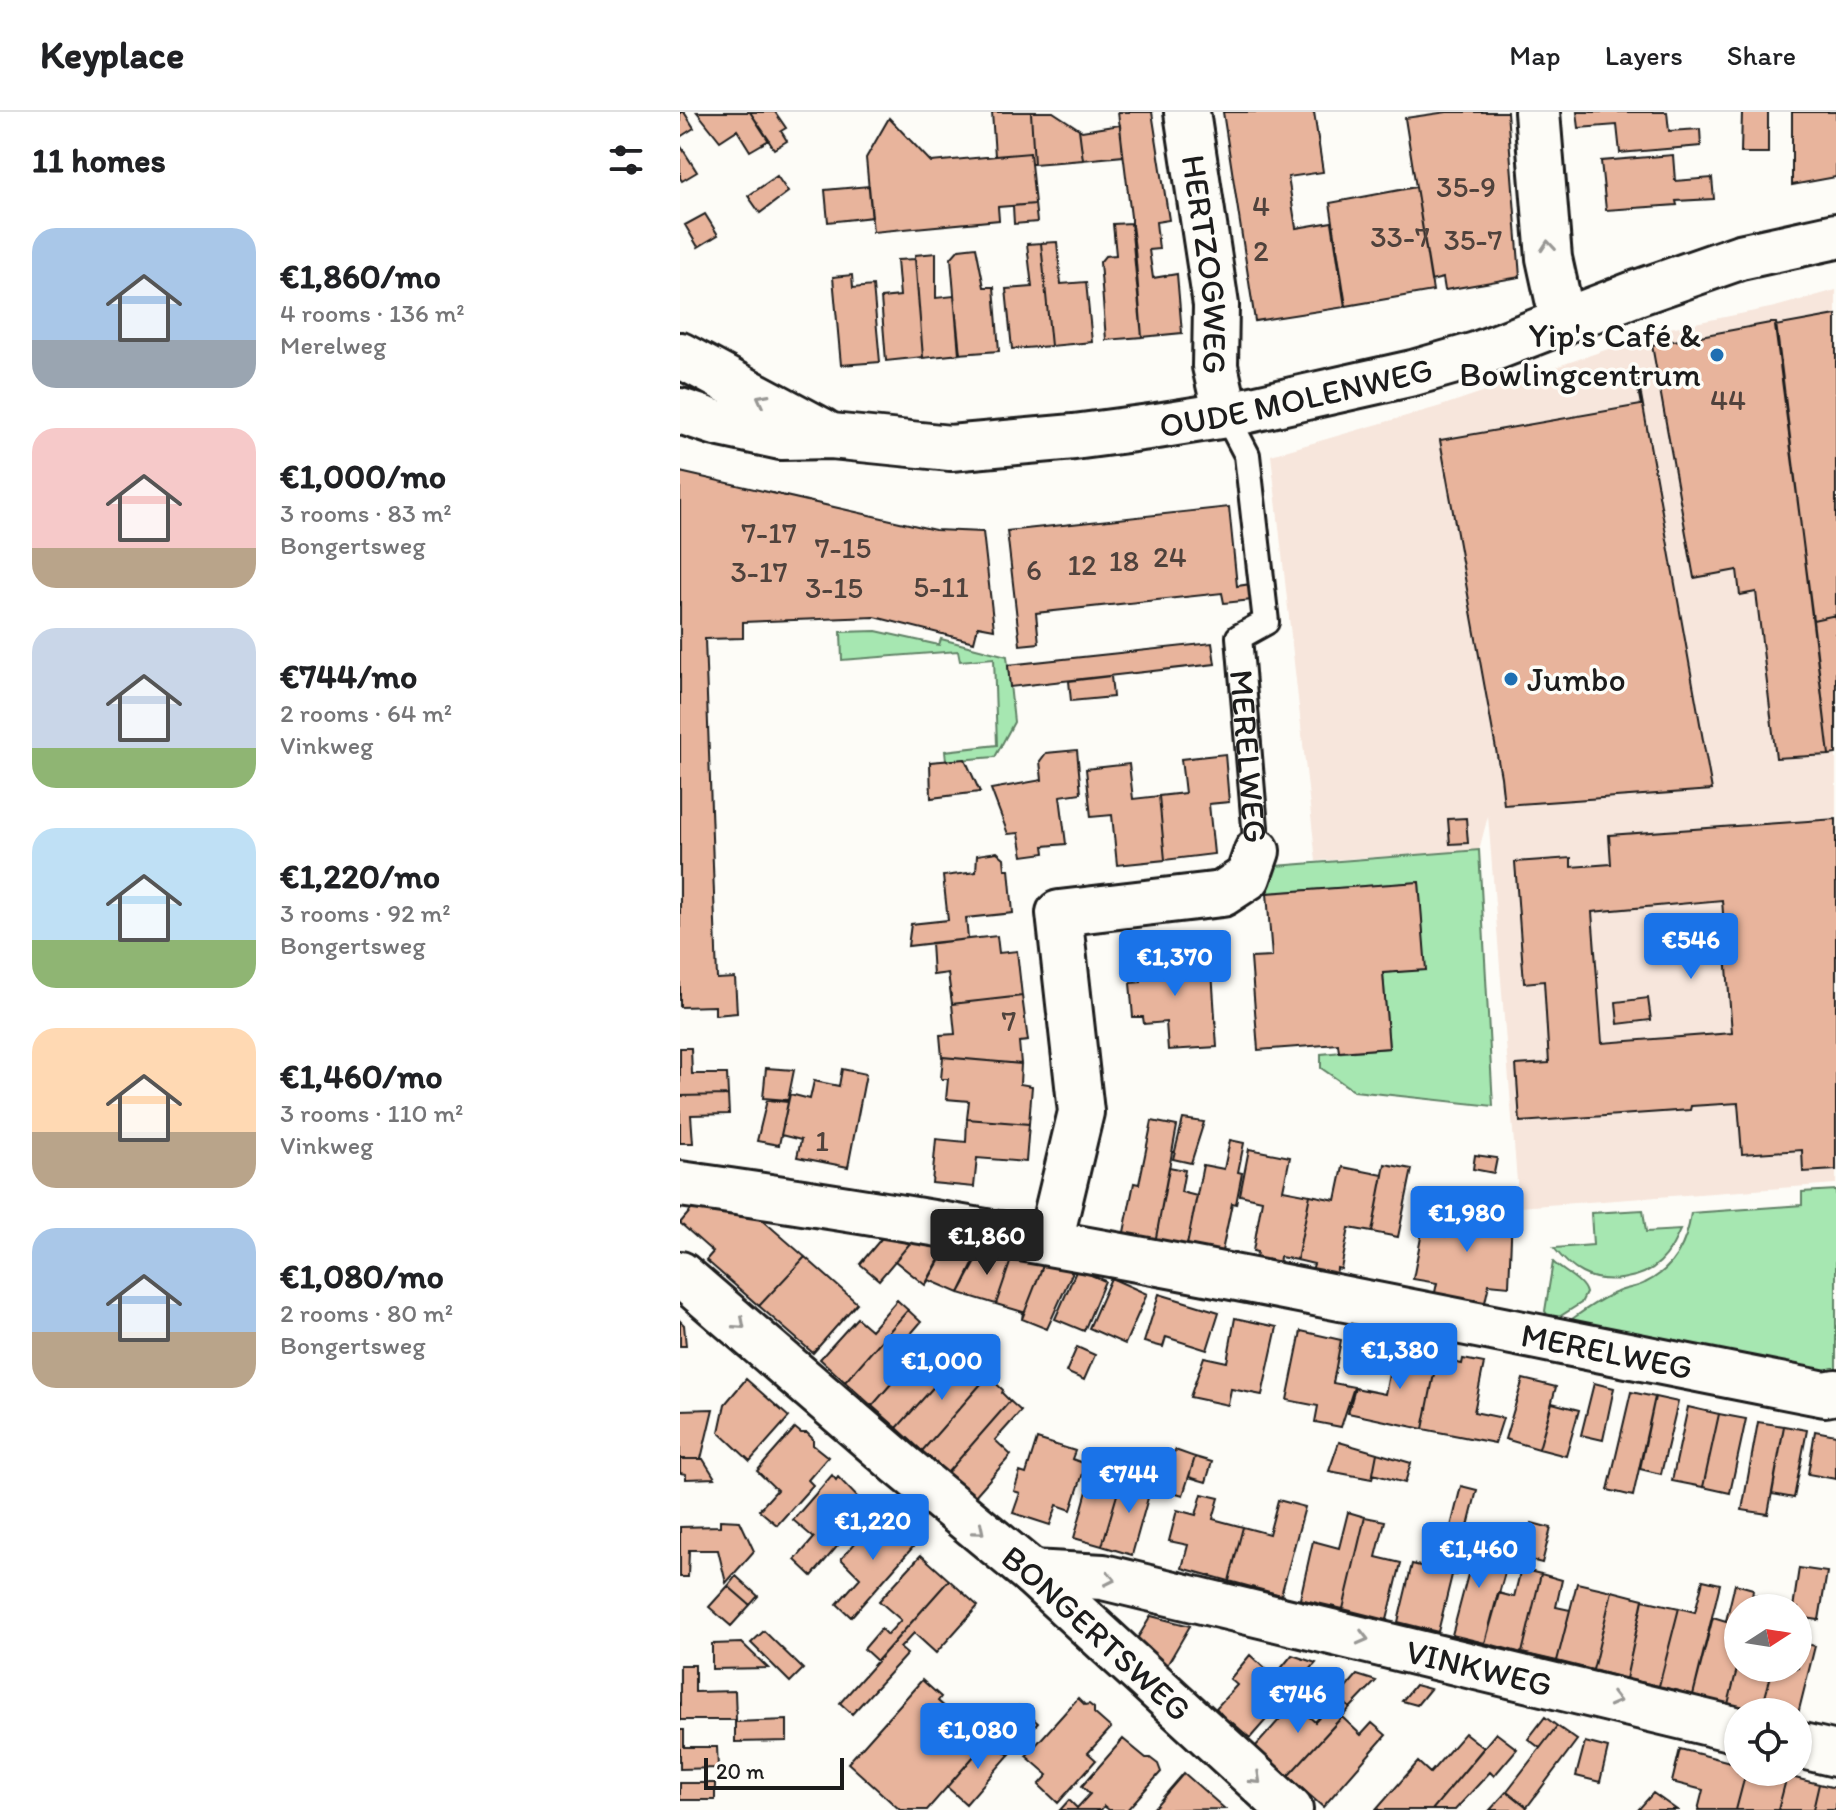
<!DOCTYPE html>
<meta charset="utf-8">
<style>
body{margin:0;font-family:Itim,sans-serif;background:#f6f6f6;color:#202124;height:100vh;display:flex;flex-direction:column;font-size:30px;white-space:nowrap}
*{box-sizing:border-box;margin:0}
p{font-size:26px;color:#757577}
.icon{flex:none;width:44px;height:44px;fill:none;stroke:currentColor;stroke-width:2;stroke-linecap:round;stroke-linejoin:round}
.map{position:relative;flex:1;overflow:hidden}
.details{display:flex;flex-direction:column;background:#fff;width:680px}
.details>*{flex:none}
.needle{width:52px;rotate:78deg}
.fabs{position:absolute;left:1044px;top:1482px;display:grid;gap:16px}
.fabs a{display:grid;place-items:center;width:88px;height:88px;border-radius:50%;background:#fff;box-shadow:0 2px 6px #0004;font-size:40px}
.scale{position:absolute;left:24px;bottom:20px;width:140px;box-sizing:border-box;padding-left:8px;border:4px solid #1c1c1c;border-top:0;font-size:22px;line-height:28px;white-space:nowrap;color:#1c1c1c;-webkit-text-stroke:6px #fdfcf7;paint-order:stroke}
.price{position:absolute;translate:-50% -68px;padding:0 18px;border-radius:8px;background:#1a73e8;color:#fff;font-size:26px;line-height:52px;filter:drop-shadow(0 2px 4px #0008)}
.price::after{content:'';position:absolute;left:50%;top:48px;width:24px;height:18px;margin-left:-12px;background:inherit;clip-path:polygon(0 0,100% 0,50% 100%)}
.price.selected{background:#222;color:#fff}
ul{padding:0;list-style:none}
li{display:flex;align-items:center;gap:24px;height:200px;padding:0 32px}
li span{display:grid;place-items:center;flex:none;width:224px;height:160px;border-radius:24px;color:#555}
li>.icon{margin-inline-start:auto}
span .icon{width:96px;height:96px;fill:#fffc;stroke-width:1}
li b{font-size:34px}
h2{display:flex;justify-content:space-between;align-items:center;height:96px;padding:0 32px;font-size:34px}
header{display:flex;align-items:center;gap:48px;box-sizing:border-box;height:112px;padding:0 40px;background:#fff;border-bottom:2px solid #e0e0e0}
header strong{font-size:38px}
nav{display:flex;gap:44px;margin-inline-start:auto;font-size:28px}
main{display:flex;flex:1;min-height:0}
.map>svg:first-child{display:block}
.built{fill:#f7e6dc}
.green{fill:#a6e7b1;stroke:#618266;stroke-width:2}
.building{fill:#e8b49c;stroke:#1c1c1c;stroke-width:2;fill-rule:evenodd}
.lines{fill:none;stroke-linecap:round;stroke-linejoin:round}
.lane-casing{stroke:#1c1c1c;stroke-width:30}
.street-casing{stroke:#1c1c1c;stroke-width:50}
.secondary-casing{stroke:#1c1c1c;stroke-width:50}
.lane{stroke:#fdfcf7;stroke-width:24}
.street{stroke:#fdfcf7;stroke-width:44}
.secondary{stroke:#fdfcf7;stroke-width:44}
.oneway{stroke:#989794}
.poi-dot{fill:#1f6fb2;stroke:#fdfcf7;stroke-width:3}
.labels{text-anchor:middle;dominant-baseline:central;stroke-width:7;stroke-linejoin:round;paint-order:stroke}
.number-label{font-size:30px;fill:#4f423c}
.street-label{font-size:34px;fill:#1c1c1c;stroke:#fdfcf7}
.poi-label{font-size:34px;fill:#1c1c1c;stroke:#fdfcf7;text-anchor:end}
</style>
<header>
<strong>Keyplace</strong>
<nav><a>Map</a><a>Layers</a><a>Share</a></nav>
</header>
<main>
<section class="details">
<h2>11 homes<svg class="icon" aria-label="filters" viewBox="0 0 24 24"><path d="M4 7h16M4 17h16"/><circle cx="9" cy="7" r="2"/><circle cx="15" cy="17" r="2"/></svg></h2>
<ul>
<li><span style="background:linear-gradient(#a9c7e8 70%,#9aa5b1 0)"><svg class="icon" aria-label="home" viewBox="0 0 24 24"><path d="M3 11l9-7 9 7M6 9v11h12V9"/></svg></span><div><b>€1,860/mo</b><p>4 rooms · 136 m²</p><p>Merelweg</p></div></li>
<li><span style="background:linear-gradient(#f6c9c9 75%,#b9a48a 0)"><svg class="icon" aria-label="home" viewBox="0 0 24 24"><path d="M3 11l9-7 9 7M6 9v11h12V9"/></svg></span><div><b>€1,000/mo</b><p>3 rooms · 83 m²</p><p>Bongertsweg</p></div></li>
<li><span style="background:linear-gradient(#c9d6e8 75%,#8fb573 0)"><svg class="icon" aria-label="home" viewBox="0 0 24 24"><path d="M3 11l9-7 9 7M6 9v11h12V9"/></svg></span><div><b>€744/mo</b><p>2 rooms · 64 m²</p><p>Vinkweg</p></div></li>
<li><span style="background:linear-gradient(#bfe0f5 70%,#8fb573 0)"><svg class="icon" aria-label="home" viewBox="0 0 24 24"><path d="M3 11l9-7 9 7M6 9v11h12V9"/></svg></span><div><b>€1,220/mo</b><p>3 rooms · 92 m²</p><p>Bongertsweg</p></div></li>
<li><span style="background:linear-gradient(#ffd9b3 65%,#b9a48a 0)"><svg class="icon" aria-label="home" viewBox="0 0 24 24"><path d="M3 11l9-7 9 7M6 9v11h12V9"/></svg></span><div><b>€1,460/mo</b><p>3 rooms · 110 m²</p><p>Vinkweg</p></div></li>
<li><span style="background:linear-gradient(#a9c7e8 65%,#b9a48a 0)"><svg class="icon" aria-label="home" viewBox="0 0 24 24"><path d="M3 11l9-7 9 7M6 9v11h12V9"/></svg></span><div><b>€1,080/mo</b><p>2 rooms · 80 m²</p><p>Bongertsweg</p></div></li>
</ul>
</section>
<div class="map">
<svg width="1156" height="1698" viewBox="0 0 1156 1698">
<rect width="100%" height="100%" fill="#fdfcf7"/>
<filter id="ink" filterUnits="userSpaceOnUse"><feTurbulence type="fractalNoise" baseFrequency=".0125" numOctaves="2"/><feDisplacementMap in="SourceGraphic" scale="16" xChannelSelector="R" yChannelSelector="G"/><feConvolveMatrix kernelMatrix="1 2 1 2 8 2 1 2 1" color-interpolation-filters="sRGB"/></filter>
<g filter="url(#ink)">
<path class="built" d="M1156,178V1072L839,1095L808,704L799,738L636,749L591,343L761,294L990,216L1095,195Z"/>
<path class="green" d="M196,519L259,533L261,527L327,544L334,610L315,645L266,649L265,639L317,633L314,546L280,549L278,539L162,548L161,520Z
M799,738L813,994L674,979L641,956V942L709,936L703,861L745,857L739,770L579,782L596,754Z
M1156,1078V1273L876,1218C895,1206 914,1189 935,1181C944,1176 956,1176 965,1171C994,1157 1007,1132 1011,1101L1122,1093V1080Z
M963,1098L966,1120L1000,1118C995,1129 990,1141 980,1150C962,1168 925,1173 902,1161C890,1155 882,1146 874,1136L913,1133L911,1101Z
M873,1150C883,1160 903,1168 906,1181L901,1191L871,1210L865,1199Z"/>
<path class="building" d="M0,0H4L14,16L0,25Z
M17,0H70L89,28L70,39L57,18L40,29Z
M70,0H95L106,16L101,19L107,29L94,37Z
M312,0H351L354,52H351L350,41L315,44Z
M351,0H373L399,17L403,48L354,52Z
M438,0H472L489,108L476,110L479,137L469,138L473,166L497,162L502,221L462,225L455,137Z
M543,0H634L643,60L608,65L616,116L652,110L665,195L575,209Z
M767,0H827L840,165L765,178L763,166L751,169L725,6Z
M897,0H987L989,19L1020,17L1021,34L940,41L937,13L899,16Z
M1062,0H1088V41H1061Z
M1112,0H1156V65L1112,73Z
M209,6L251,50L350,41L355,92L318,95L319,108L193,120L186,46Z
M440,13L443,44L403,48L399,17L402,19Z
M0,33L17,60L2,69L0,66Z
M993,43L995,69L1032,66L1034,87L996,89L997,93L926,98L921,49Z
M97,64L108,80L80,101L68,84Z
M189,74L192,105L148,110L145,78Z
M736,75L753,179L666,194L650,91Z
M355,92L357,110L334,112L333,94Z
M25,102L38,123L18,135L5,113Z
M451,111L462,225L426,228L420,150L425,144L436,143L433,112Z
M377,130L381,172L406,170L412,230L371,234L361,131Z
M361,131L371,234L332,237L326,177L352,175L347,132Z
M296,135L304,175H314L319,239L279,242L271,146L279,137Z
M256,141V186L274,184L280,242L243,246L235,143Z
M235,147L243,245L206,249L201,186L220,184L217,148Z
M172,163L173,176L193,174L200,250L161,253L153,165Z
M1156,203V503L1133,508L1095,214Z
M1090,211H1096L1149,643L1096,646L1076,480L1060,483L1057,458L1014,466L972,233Z
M958,266L1032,678L824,693L821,665L760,328L961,293L956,267Z
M0,360L255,418L303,420L314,517L298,514L294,530L195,505L63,510V526L25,527L37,867L55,866L57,901L35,903V894L0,895Z
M549,395L557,474L571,472L572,488L544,491L542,481L356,501L359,531L340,533L327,419Z
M1156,503V642L1149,643L1133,508Z
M532,531L535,552L330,575L328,553Z
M431,564L433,585L391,589L389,569Z
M397,638L401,681L380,684L386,732L364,734L365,741L343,744L339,721L328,722L311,677L362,668L360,649L366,641Z
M545,642L549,690L529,692L534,742L485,748L479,684L505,681L501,647Z
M285,647L300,680L251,686L250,650Z
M449,652L453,687L479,684L485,748L437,753L432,703L411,705L406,657Z
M786,706L788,731L770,732L768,707Z
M1156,707V1058L1123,1060L1122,1038L1062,1042L1058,991L1011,994L1010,998L840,1010L836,953L869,951L864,869L844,871L835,750L891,746V755L931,752L929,723ZM1042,788L1052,921L922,931L912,800Z
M317,740L324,746L325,757H329L333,801L286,806L288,827L228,834L231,812L268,808L263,764L296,760L297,743Z
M739,770L746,858L703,861L709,936L659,940L658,932L578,938L571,846L592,845L587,781Z
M317,824L319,841L337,839L342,884L272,892L268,861L253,863L251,831Z
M503,832L506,861L532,859L537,935L488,938L486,910L464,912L463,905H453L450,871L461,870L459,835Z
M342,884L348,929L339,930L341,952L262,945L260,923L275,922L272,892Z
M968,886L971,908L938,912L936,890Z
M0,936H11L12,962H47L48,983L0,984Z
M263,945L341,952L340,972L352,974L349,1012L287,1007L289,989L266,987L268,967H261Z
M86,956L114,958L108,988L83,986Z
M162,957L186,962L168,1055L117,1045L121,1028L101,1023L110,982L130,987L134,969L159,974Z
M48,983L49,1002L11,1003L13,1031H0V984Z
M87,988L108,990L99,1033L77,1029Z
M287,1007L349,1012L346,1050L297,1046L294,1075L252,1071L256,1027L286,1030Z
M503,1007L524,1010L511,1051L493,1047Z
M472,1009L497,1014L475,1131L443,1125L454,1071L459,1072Z
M550,1028L564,1031L558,1060L562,1061L556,1092L552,1091L541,1144L506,1138L523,1053L544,1057Z
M569,1037L610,1045L603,1078L630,1083L617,1148L600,1145L599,1152L576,1147L577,1140L573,1139L582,1088L560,1083Z
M795,1043L817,1046L814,1061L793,1057Z
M705,1052L732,1057L718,1125L692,1120Z
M489,1055L505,1058L501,1080L517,1084L506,1138L475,1131Z
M663,1055L703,1063L692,1120L669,1116L661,1157L657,1156L656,1163L632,1158L634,1152L617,1148L630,1083L656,1088Z
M23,1084L71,1098L125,1145L79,1194L26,1148L33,1140L0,1111Z
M771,1089L832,1102L829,1174L809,1172L804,1195L754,1185L757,1171L733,1167L742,1120L765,1124Z
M211,1115L237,1123L199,1168L180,1152Z
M237,1123L267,1133L245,1173L215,1149Z
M270,1130L297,1144L279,1181L249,1168L246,1172Z
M302,1139L332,1145L316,1192L279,1181Z
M125,1145L177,1191L133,1241L79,1194Z
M332,1145L364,1151L342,1207L343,1200L316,1192Z
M364,1151L394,1157L367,1217L342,1207Z
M397,1157L425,1169L404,1219L375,1207Z
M431,1166L467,1182L445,1232L409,1216Z
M479,1182L539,1200L527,1238L486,1225L483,1235L464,1230Z
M217,1188L228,1198L165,1270L140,1247L177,1206L191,1218Z
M228,1198L241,1210L215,1240L229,1251L192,1294L165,1270Z
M555,1206L597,1215L582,1283L551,1277L548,1293L510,1285L524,1245L547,1250Z
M0,1209L4,1213L6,1234H0Z
M621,1219L661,1228L653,1271L674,1275L661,1315L635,1310L638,1294L607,1288Z
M268,1233L280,1244L283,1242L217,1316L192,1294L229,1251L244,1265Z
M715,1233L736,1237L735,1243L757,1247L743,1317L668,1301L675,1276L705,1282Z
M397,1235L415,1243L404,1268L386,1260Z
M283,1242L308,1264L242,1339L217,1316Z
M757,1247L782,1252L783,1247L804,1251L794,1300L823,1306L815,1331L743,1317Z
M308,1264L323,1278L322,1281L330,1289L267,1361L242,1339Z
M66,1267L109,1305L70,1349L39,1320L45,1292Z
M843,1267L876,1275L859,1337L825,1327Z
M914,1271L934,1276L923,1328L901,1323Z
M951,1280L975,1285L953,1384L928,1378Z
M975,1285L998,1290L981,1362L960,1357Z
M330,1289L341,1299L315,1328L331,1343L294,1385L267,1361Z
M872,1291L899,1298L886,1344L859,1337Z
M1008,1295L1039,1302L1023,1375L992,1369Z
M33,1297L21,1347H0V1298Z
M1039,1302L1066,1307L1050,1381L1023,1375Z
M1078,1310L1104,1314L1088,1402L1062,1398Z
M1104,1314L1127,1318L1114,1386L1092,1382Z
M115,1316L121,1321H127L133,1327V1333L148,1345L128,1368L133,1373L97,1413L79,1398L97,1378L77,1359Z
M1135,1319L1156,1323V1367L1128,1362Z
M357,1327L395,1339L392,1347L406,1352L391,1398L377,1393L370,1413L333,1401L340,1381L334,1379L340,1360L346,1362Z
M659,1330L697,1341L692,1367L649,1359Z
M495,1338L515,1345L503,1383L482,1377Z
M697,1341L731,1351L725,1371L693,1362Z
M515,1345L532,1350L526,1370L509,1365Z
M0,1347H23L35,1366L6,1367V1362L0,1361Z
M465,1351L474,1354L472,1359L475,1361L452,1443L422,1434L439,1376L456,1381Z
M152,1363L156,1368L158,1365L185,1393L162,1419L167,1423L132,1464L115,1448L134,1426L113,1408Z
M410,1368L439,1376L422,1434L394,1426Z
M781,1374L797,1378L776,1463H772L758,1520L718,1510L732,1452L760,1459Z
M522,1382L539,1386L533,1407L563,1415L549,1469L502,1456L508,1433L489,1429L497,1398L516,1403Z
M598,1388L625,1395L601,1483L549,1469L563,1415L589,1422Z
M668,1400L685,1405L663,1497L620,1487L633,1429L659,1436Z
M198,1405L208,1407L215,1414L216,1421L233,1435L171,1505L157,1492L180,1466L161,1447Z
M685,1405L705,1409L696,1445L721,1451L707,1508L663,1497Z
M40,1408L60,1409L74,1439L46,1471L38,1438H9L8,1465H0V1415L40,1414Z
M852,1411L871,1416L862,1451L843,1446Z
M796,1415L816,1421L808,1453L826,1457L805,1531L772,1523L791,1451L787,1450Z
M241,1443L269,1468L197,1549L184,1537L201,1517L207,1523L221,1508L199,1489Z
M1119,1456L1147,1460L1139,1508L1118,1505V1496H1113Z
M841,1457L861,1462L842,1541L805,1531L818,1481L834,1485Z
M861,1462L882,1468L876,1495L890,1498L877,1549L842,1541Z
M56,1464L78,1484L70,1493L48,1474Z
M269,1468L298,1494L256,1541L234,1521L220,1536L227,1542L172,1602L160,1591Z
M1023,1468L1040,1472L1013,1583L979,1574L999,1496L1015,1500Z
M897,1471L932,1479L913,1558L877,1549Z
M1055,1472L1073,1477L1071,1496H1058V1553L1048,1592L1013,1583L1033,1505L1046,1509Z
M48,1474L70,1493L51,1514L29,1495Z
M932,1479L963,1487L946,1567L913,1558Z
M1073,1483L1085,1486L1083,1496H1071Z
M963,1488L999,1496L979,1574L946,1567Z
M471,1504L510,1514L486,1555L457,1527Z
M84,1519L123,1557L110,1570L71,1531Z
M1118,1530L1135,1534L1118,1602L1081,1600L1093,1556H1118Z
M62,1531L88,1556L32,1557V1532Z
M570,1543L594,1565L612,1543L636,1551L570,1626L553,1611L549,1612L536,1596L557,1573L550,1567Z
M0,1553H15V1580L55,1579L56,1608H0Z
M1058,1553V1556H1093L1081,1600L1048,1592Z
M677,1563L696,1569L670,1596L658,1585Z
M242,1568L261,1585L258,1589L275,1604L284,1605L285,1614L304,1631L309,1627L247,1698H220L168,1651Z
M735,1573L750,1577L737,1593L722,1589Z
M658,1585L670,1596L608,1664L575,1635L614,1591L635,1610Z
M398,1586L405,1593L409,1592L414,1596V1601L431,1616L408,1641L416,1648L378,1691L359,1673L368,1663L346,1644Z
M339,1594L358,1611L329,1643L310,1627Z
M662,1605L681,1623L692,1611L706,1623L643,1695L608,1664Z
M865,1605L877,1614L860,1636L848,1627Z
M107,1608V1629L55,1630V1610Z
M877,1614L897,1628L847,1695L827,1679Z
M0,1618H4V1635H37L38,1656L0,1657Z
M785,1621L804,1636L752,1698H696L738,1650L750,1661Z
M816,1621L837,1637L814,1664L810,1660L775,1698H752Z
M309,1627L329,1643L286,1692L267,1675Z
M443,1627L466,1646H470L478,1652L481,1660L447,1698H429L424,1694L421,1698H380L389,1688L397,1696L410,1682L402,1674Z
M905,1630L928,1636L920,1670L896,1664Z
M1000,1637L1058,1652V1660H1066L1056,1698H1018L1023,1678L992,1670Z
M1066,1660H1092L1107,1664L1098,1698H1056Z
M504,1661L545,1697L472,1698Z
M1107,1664L1139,1672L1133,1698H1098Z
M0,1671H35V1688H0Z
M1139,1672L1156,1676V1698H1133Z
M827,1679L847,1695L845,1698H810Z
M973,1681L997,1698H958Z"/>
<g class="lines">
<g class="lane-casing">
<g id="lane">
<path id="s1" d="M546,303L567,343L586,510L559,525L577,739"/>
</g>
</g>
<g class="street-casing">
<g id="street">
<path id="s2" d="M507,0L536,193L535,254L546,303"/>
<path d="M857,0L869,146L883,210"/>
<path id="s3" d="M0,1072C385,1125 764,1208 1145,1282L1156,1280"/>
<path d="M370,1129L401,1000L379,801L542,782L568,765L577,739"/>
<path id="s4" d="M0,1162L220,1352L352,1461L610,1698"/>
<path id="s5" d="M352,1461L423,1465L1058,1618"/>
<path d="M1118,1633L1156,1642"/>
</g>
</g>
<g class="secondary-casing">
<g id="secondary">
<path d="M0,243L142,319"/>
<path id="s6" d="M0,299L36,311L101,325L151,324L270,336L394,325L477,314L546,303L733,261L796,243L954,182L1060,145L1156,124"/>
</g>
</g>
<use href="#lane" class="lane"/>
<use href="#street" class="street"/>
<use href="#secondary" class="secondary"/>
</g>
<defs><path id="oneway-chevron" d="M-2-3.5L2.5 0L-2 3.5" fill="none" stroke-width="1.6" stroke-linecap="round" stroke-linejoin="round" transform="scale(2)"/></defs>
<g class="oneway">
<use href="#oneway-chevron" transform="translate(868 134) rotate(-95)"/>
<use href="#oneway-chevron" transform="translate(82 287) rotate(-152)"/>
<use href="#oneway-chevron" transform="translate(60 1212) rotate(41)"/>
<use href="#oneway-chevron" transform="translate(299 1418) rotate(40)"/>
<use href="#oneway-chevron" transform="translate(430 1467) rotate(11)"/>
<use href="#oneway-chevron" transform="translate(683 1526) rotate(14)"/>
<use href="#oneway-chevron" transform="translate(935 1588) rotate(14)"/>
<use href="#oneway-chevron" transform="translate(576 1667) rotate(43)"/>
</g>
</g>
<g class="poi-dot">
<circle cx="1037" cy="243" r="8"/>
<circle cx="831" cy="567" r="8"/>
</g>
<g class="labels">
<g class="number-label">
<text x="786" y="74">35-9</text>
<text x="581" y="93">4</text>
<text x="720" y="124">33-7</text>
<text x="793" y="127">35-7</text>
<text x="581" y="138">2</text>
<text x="1048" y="287">44</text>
<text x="89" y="420">7-17</text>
<text x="163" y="435">7-15</text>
<text x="490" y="444">24</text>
<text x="444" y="448">18</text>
<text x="402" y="452">12</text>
<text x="354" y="457">6</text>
<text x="79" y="459">3-17</text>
<text x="261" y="474">5-11</text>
<text x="154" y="475">3-15</text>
<text x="329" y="908">7</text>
<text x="142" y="1028">1</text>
</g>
<g class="street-label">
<text stroke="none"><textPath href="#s2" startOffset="154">HERTZOGWEG</textPath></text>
<text stroke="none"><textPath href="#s6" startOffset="624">OUDE MOLENWEG</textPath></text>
<text stroke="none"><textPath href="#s1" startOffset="364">MERELWEG</textPath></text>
<text stroke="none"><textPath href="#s3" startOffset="942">MERELWEG</textPath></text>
<text stroke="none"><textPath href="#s4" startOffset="550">BONGERTSWEG</textPath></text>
<text stroke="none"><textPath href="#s5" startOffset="458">VINKWEG</textPath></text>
</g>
<g class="poi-label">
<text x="1021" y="223">Yip's Café &amp;<tspan x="1021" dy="39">Bowlingcentrum</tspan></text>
<text x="847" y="567" text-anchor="start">Jumbo</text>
</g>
</g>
</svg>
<div class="fabs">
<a><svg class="needle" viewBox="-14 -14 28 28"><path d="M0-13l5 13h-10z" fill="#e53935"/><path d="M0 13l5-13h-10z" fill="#757577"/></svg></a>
<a><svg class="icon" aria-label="locate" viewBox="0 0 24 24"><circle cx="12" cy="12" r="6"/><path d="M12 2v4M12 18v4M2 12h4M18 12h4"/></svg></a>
</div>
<div class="scale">20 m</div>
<b class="price" style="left:1011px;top:869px">€546</b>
<b class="price" style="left:495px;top:886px">€1,370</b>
<b class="price" style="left:787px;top:1142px">€1,980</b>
<b class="price selected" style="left:307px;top:1165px">€1,860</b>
<b class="price" style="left:720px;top:1279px">€1,380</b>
<b class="price" style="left:262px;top:1290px">€1,000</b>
<b class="price" style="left:449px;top:1403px">€744</b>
<b class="price" style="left:193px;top:1450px">€1,220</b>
<b class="price" style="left:799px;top:1478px">€1,460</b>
<b class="price" style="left:618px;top:1623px">€746</b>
<b class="price" style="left:298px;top:1659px">€1,080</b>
</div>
</main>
